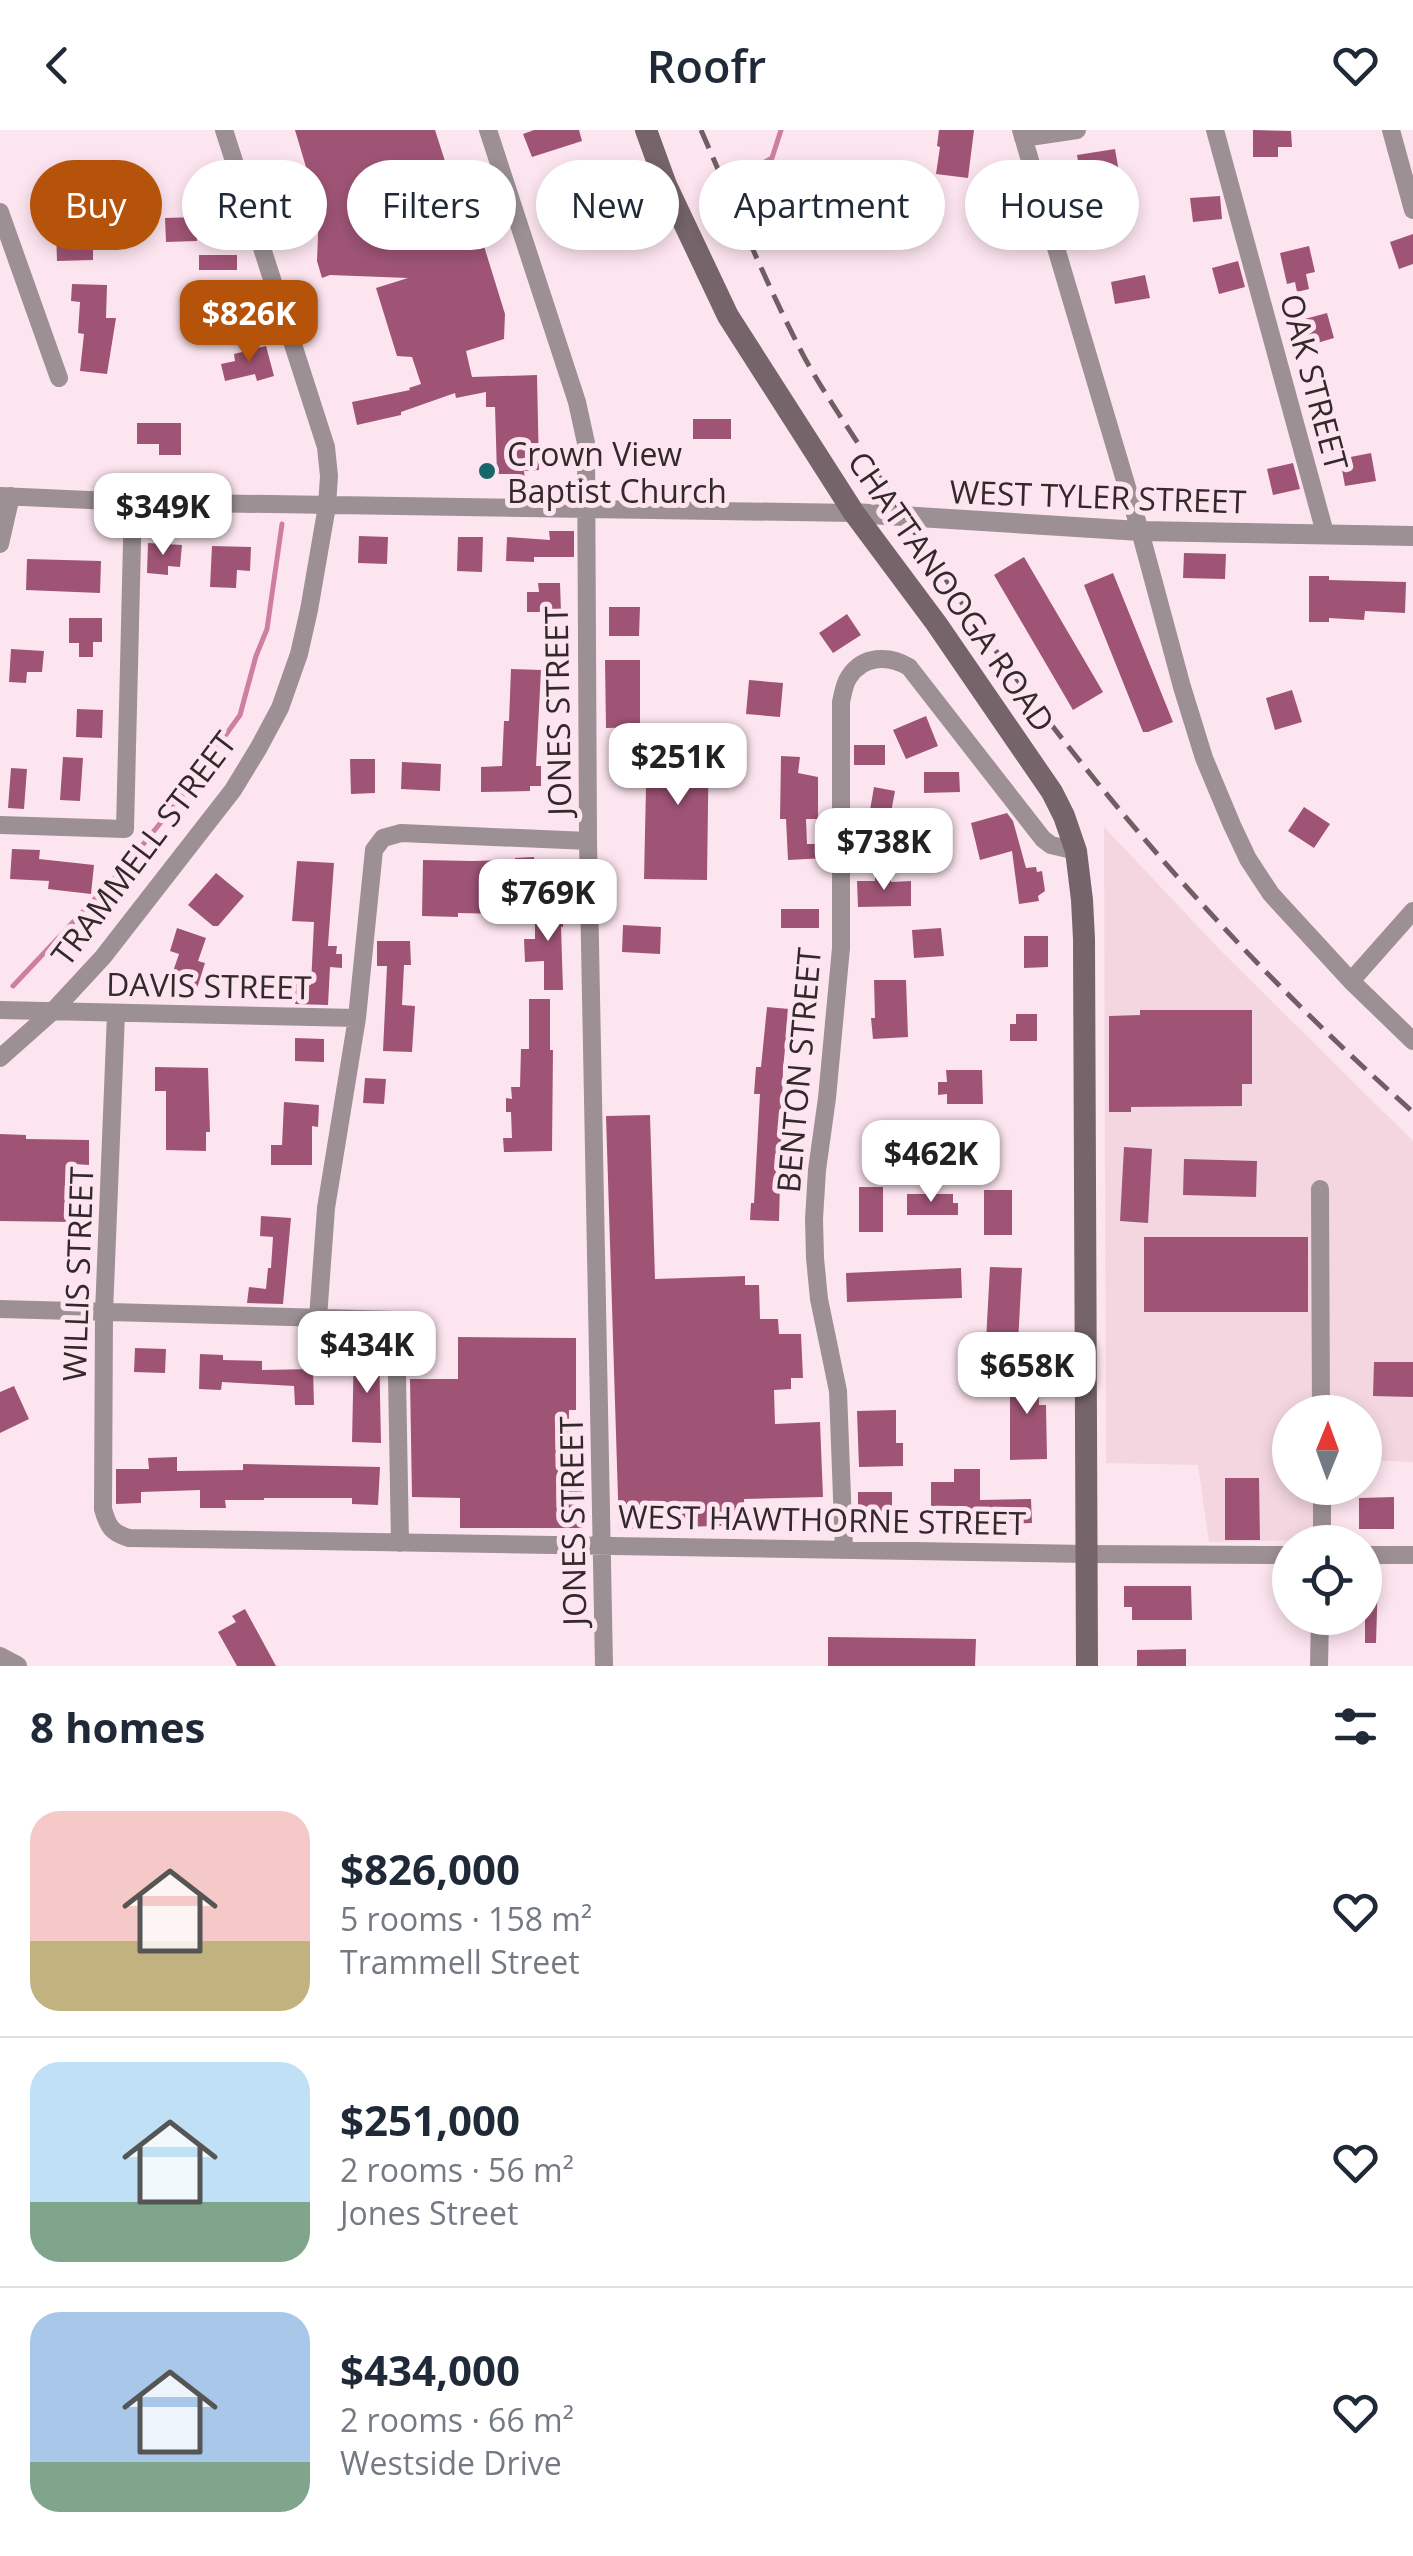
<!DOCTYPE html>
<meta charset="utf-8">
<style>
body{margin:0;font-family:"Open Sans",sans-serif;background:#f6f6f7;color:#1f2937;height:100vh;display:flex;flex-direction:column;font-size:38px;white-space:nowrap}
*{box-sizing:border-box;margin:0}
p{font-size:32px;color:#747a83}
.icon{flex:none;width:55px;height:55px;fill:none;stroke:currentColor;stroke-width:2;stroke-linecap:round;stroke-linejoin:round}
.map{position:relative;height:1536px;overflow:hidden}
.drawer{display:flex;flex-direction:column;background:#fff;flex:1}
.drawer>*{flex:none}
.hud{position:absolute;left:30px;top:30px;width:1355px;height:90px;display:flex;gap:20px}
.needle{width:65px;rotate:1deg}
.fabs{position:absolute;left:1272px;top:1265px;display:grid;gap:20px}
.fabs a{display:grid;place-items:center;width:110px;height:110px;border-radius:50%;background:#fff;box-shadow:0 5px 15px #0003;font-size:50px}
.price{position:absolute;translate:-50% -85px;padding:0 22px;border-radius:20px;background:#fff;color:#222;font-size:32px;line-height:65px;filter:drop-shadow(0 2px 5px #0008)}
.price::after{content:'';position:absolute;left:50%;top:60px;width:30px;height:22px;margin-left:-15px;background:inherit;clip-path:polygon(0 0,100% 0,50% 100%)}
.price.active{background:#b45309;color:#fff}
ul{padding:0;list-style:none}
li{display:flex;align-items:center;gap:30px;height:250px;padding:0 30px}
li+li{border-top:2px solid #e0e1e3}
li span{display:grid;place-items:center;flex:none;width:280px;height:200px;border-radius:30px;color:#555}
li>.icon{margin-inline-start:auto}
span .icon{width:120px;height:120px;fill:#fffc;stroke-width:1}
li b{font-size:42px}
h2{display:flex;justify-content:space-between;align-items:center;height:120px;padding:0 30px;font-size:42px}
.tag{padding:0 35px;border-radius:45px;background:#fff;box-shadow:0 5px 15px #0003;font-size:35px;line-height:90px}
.tag.active{background:#b45309;color:#fff}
header{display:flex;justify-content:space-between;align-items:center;height:130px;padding:0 30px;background:#fff;font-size:45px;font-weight:600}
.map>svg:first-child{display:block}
.built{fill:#f3d6e0}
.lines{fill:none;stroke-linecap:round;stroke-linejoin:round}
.stream{stroke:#ce7ea1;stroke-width:5}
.building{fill:#9f5476}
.minor{stroke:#9c9094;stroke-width:18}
.tertiary{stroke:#9c9094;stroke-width:20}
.secondary{stroke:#75646a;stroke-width:22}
.rail{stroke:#6e5f65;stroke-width:5;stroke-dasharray:20 10;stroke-linecap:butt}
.poi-dot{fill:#18666c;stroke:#fde5ef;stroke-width:4}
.labels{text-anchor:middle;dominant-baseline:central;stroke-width:10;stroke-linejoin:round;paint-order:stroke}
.street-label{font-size:32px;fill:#33282c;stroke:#fde5ef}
.poi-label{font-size:32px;fill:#33282c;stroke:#fde5ef;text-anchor:start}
</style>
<header><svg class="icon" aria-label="back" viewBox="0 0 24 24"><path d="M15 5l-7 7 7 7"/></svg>Roofr<svg class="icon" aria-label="heart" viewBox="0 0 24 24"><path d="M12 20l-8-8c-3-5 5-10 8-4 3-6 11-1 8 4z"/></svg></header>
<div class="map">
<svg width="1413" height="1536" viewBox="0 0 1413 1536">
<rect width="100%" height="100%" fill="#fde5ef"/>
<path class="built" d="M1104,697L1224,824L1413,1011V1332L1365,1330V1282H1290V1358H1314V1410L1209,1412L1198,1335L1106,1333Z"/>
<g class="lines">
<path class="stream" d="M740,46L772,28L781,0
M13,856L124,738L179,670L240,585L256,526L267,499L282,394"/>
</g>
<path class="building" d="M295,0H435L452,53L407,67L418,104L475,87L505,184L504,209L466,221L472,247L537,245L539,340L524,341L525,350L512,351V344H497L495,277H486V262L456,268L455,263L401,282V285L357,295L352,272L410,260L409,258L421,254L412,227L397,226L376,158L408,148L330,145L322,148L317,131L319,81Z
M534,0H579L582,11L532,27L523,4Z
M939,0H974L968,48L936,44L940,17L937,16Z
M1253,0L1291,1L1292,17H1278V27H1253Z
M1115,19L1119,42L1081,49L1077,25Z
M1220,66L1222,89L1193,92L1190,68Z
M46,81L84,83L82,114H93V130L57,131L56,100L45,99Z
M196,87L197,111L166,112L165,88Z
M1413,104V134L1399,139L1390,112Z
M1309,116L1315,142L1306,144L1309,159L1297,162L1295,152L1287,154L1280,123Z
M199,125H237V140H199Z
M1238,131L1245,157L1219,164L1212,138Z
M1145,145L1150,168L1115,174L1111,152Z
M72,154L107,155L106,188H116L107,244L80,241L84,204L78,203L80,172L71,171Z
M255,158L260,181L233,187L229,171L239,169L237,162Z
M1327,183L1334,208L1297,219L1290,193Z
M266,216L274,246L257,251L255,244L225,251L221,234L235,231L234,224Z
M693,289H731V309H693Z
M137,293H181V325H159V314H137Z
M1371,323L1376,351L1345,356L1340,329Z
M1293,333L1300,359L1273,365L1267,339Z
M549,401H574V427H534V432L506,431L507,407L550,410Z
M359,406L388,407L387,434L358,433Z
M458,407H483L482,442L457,441Z
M148,413L182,415L180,437L168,436V445L147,443Z
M212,416L251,417L250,441L237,440L236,458L210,457Z
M1184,423L1226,424L1225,449L1183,448Z
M1024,427L1103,562L1073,580L994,445Z
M27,429L101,431L100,463L26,460Z
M1113,443L1173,592L1148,602H1143L1084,455Z
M1309,446H1329V450L1406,452L1405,483L1365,481L1364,490L1329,488V492H1309Z
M538,453H560L561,482H527V462H539Z
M609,477H640L639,506H609Z
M847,484L861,505L833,523L819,503Z
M69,488H102V512H93V527H79V513H69Z
M11,519L44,521L42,542H27L26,553L9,552Z
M605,530H640V597L606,598Z
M511,539L541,540L536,636H541V656H530V661L481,662V637L502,636L504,591H509Z
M749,550L783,553L780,587L746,584Z
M1292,560L1302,592L1275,600L1266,568Z
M77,579L103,580L102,608L76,607Z
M926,586L938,616L906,629L893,600Z
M657,601H709L707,750L644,749L646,657H656Z
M854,615H885V635H854Z
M781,626L800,627L798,643L818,647V689H806L807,714H825L826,728L788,730L786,689H780Z
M63,627L83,628L80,671L60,670Z
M350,629H375V663L351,664Z
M402,632L441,634L440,661L401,659Z
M11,638L27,639L24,679L8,678Z
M924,642H959L960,662L924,663Z
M874,657L895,661L890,688L907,690L905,712L864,708L867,686H869Z
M1304,677L1330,694L1314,718L1288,701Z
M1007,683L1013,691L1026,738L1036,737L1037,742L1042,741L1045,761L1038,766L1039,771L1019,774L1012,721L980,730L971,693Z
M12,719L40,720L39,729L94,735L91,764L48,759L49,751L10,749Z
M534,727L536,767L502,768V784L458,783V787L422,786L423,730L472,731L515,730V728Z
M297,731L334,733L328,816H337L336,824H342V838L330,837L328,875L295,874L296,854L311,855L314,792L292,791Z
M216,743L244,766L218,796H213L188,775Z
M891,745V752L911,751V776L858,777L857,751H875V746Z
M535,774H563V797H561L563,860H544V831L525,832L524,809H535Z
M781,779H819V798H781Z
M623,795L661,797L660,824L622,822Z
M177,798L206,808L198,831L205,833L194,868L167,859L179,824L170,821Z
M941,798L944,826L914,828L912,800Z
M1024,806H1048V837L1024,838Z
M377,811H410L411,835H404L402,875L415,876L412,922L383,921L387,836H377Z
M874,850H906L908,907L873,909L871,888H875Z
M529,869H550V920H553L552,1021L504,1022L503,1008H512L511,982H506V968L512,969L511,957H520L521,919H529Z
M767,877L789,879L783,939L779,1091L750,1090L751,1073H754L760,964H754L756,937H761Z
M1140,880H1252V954H1242V976L1131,977V982H1109V886L1140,885Z
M1016,884H1037V911H1010V894H1016Z
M295,908L324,909V932L295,931Z
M155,937L208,938L210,1002H206V1021L166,1020V961H155Z
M946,940H982L983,974H947V964L938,965V952H947Z
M365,948L386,949L384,974L363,973Z
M284,972L319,975L318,997L312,996V1035H271V1015H282Z
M650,985L655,1149L745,1146V1155H759L760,1189H778L779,1204H801L803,1248H791V1259L774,1260L775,1294L820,1292L823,1367L744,1369L745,1395L619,1399L606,986Z
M0,1004L26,1005V1009L89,1010V1035L74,1034L73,1092L0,1091Z
M953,1006V1033H942V1039H914V1007Z
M1124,1017L1152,1019L1148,1093L1120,1091Z
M1184,1029L1257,1031L1256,1067L1183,1065Z
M859,1057H883V1102H859Z
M984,1060H1012V1105H984Z
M907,1064H953V1073H958V1085H907Z
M261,1086L291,1088L283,1174L247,1173L249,1157L266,1159L268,1138H271L273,1107L260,1106Z
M1144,1107H1308V1182H1144Z
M990,1137L1022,1138L1018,1213L986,1211Z
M961,1138L962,1168L847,1172L846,1143Z
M458,1207L576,1208V1280H569L568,1361H582V1398H460V1368L412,1367L410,1249H458Z
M354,1217H379L381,1313L352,1312Z
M135,1218L166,1219L165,1243L134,1242Z
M200,1224L223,1225V1230L262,1231V1240L313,1239L314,1275H295L294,1256L222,1252L221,1260L199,1259Z
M1374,1232H1413V1267L1373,1266Z
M1010,1240H1038L1039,1275H1046L1047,1329L1010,1330Z
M14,1256L29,1289L0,1303V1262Z
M896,1280V1313H903V1336L859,1337L857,1281Z
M177,1327V1341L243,1340V1334L380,1337L378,1375L352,1374V1368H264V1370H225L226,1378H200V1360L141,1362V1373L116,1374V1339H149L148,1328Z
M954,1339H980V1370L1031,1369L1032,1393L1003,1394L1002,1386H931V1352H954Z
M1225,1348H1259L1260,1410H1225Z
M858,1362H892V1388H858Z
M1394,1367V1399H1359V1368Z
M1365,1449H1378L1376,1513H1365Z
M1124,1456H1191L1192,1490H1132V1477H1124Z
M245,1479L276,1536H237L218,1502L236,1492L232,1486Z
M828,1507L976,1509L975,1536H828Z
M1186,1519V1536H1137V1520Z"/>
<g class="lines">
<path class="minor" d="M488,0L577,272L586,313L588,711L604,1536
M1021,0L1140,401L1182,557L1204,628L1232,695L1248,729L1271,764L1351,851L1413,911
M1215,0L1325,403
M1391,0L1413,80
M1023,8L1077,0
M0,82L59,248
M0,366L133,372L854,383
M0,414L11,366
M0,695L125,699L133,372
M1351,851L1413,781
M0,880L357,888
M116,884L104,1183L103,1379C108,1397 112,1403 129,1408L1086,1424L1290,1425
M0,928L53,881L103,827L233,660L258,619L280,578L299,524L309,480L327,376L329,346L326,317L224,0
M1320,1059L1321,1282
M0,1179L396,1190L400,1413
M318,1188L326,1078L357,888L374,720L383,708L401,703L588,711
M1322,1358V1412
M844,1420L838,1261L819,1169L815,1128L814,1089L817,1040L827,968L841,818V572C843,564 844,554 849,547C863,525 889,525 909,537L1043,709L1051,715L1076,721
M1365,1425H1413
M1319,1536L1320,1488"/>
<path class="tertiary" d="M854,383L1140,401L1413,406
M0,1527L17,1536"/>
<path class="secondary" d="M646,0L666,55L728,186L854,383L936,493L1052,662L1064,686L1076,721L1082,770L1084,809L1087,1536"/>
<path class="rail" d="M701,0C732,71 762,144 797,213C819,258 854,305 880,348C1026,583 1206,799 1413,982"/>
</g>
<circle class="poi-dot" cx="487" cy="341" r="10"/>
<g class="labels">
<g class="street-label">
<text transform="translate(1315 252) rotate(75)">OAK STREET</text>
<text transform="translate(1098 366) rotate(2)">WEST TYLER STREET</text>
<text transform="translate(952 461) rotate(55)">CHATTANOOGA ROAD</text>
<text transform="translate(557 581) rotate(-91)">JONES STREET</text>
<text transform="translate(143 718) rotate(-53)">TRAMMELL STREET</text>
<text transform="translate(209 855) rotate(1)">DAVIS STREET</text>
<text transform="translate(798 940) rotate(-85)">BENTON STREET</text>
<text transform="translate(77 1144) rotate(-88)">WILLIS STREET</text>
<text transform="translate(822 1389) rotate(1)">WEST HAWTHORNE STREET</text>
<text transform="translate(572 1391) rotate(-91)">JONES STREET</text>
</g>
<g class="poi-label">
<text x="507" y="323">Crown View<tspan x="507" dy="37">Baptist Church</tspan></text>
</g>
</g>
</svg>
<div class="fabs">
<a><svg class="needle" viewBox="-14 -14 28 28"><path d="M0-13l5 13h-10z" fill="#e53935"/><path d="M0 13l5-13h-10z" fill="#747a83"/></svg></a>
<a><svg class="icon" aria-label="locate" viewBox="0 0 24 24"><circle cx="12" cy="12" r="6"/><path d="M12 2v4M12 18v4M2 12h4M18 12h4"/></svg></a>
</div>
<b class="price active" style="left:249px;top:235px">$826K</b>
<b class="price" style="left:163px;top:428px">$349K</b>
<b class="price" style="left:678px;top:678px">$251K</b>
<b class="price" style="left:884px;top:763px">$738K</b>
<b class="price" style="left:548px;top:814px">$769K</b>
<b class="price" style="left:931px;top:1075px">$462K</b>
<b class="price" style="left:367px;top:1266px">$434K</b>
<b class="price" style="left:1027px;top:1287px">$658K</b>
<div class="hud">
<a class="tag active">Buy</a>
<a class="tag">Rent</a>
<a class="tag">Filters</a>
<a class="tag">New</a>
<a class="tag">Apartment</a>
<a class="tag">House</a>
</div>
</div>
<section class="drawer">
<h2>8 homes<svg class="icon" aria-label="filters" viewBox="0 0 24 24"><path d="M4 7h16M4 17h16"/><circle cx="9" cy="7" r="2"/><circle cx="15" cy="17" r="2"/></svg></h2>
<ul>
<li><span style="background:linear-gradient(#f6c9c9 65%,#c2b280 0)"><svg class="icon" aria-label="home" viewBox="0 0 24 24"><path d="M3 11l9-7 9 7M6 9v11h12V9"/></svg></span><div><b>$826,000</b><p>5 rooms · 158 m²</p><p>Trammell Street</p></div><svg class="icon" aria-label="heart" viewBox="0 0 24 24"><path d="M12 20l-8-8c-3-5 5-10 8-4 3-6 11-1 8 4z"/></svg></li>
<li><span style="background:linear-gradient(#bfe0f5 70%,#7fa58c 0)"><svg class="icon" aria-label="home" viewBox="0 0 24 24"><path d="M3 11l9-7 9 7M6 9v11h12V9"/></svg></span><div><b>$251,000</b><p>2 rooms · 56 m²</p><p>Jones Street</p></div><svg class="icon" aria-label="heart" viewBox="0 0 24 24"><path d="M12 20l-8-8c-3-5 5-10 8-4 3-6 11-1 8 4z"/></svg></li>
<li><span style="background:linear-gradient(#a9c7e8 75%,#7fa58c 0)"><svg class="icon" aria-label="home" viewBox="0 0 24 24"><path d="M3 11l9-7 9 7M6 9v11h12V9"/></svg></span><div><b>$434,000</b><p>2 rooms · 66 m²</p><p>Westside Drive</p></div><svg class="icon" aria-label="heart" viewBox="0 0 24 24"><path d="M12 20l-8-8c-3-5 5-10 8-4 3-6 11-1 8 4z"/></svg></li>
</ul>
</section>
